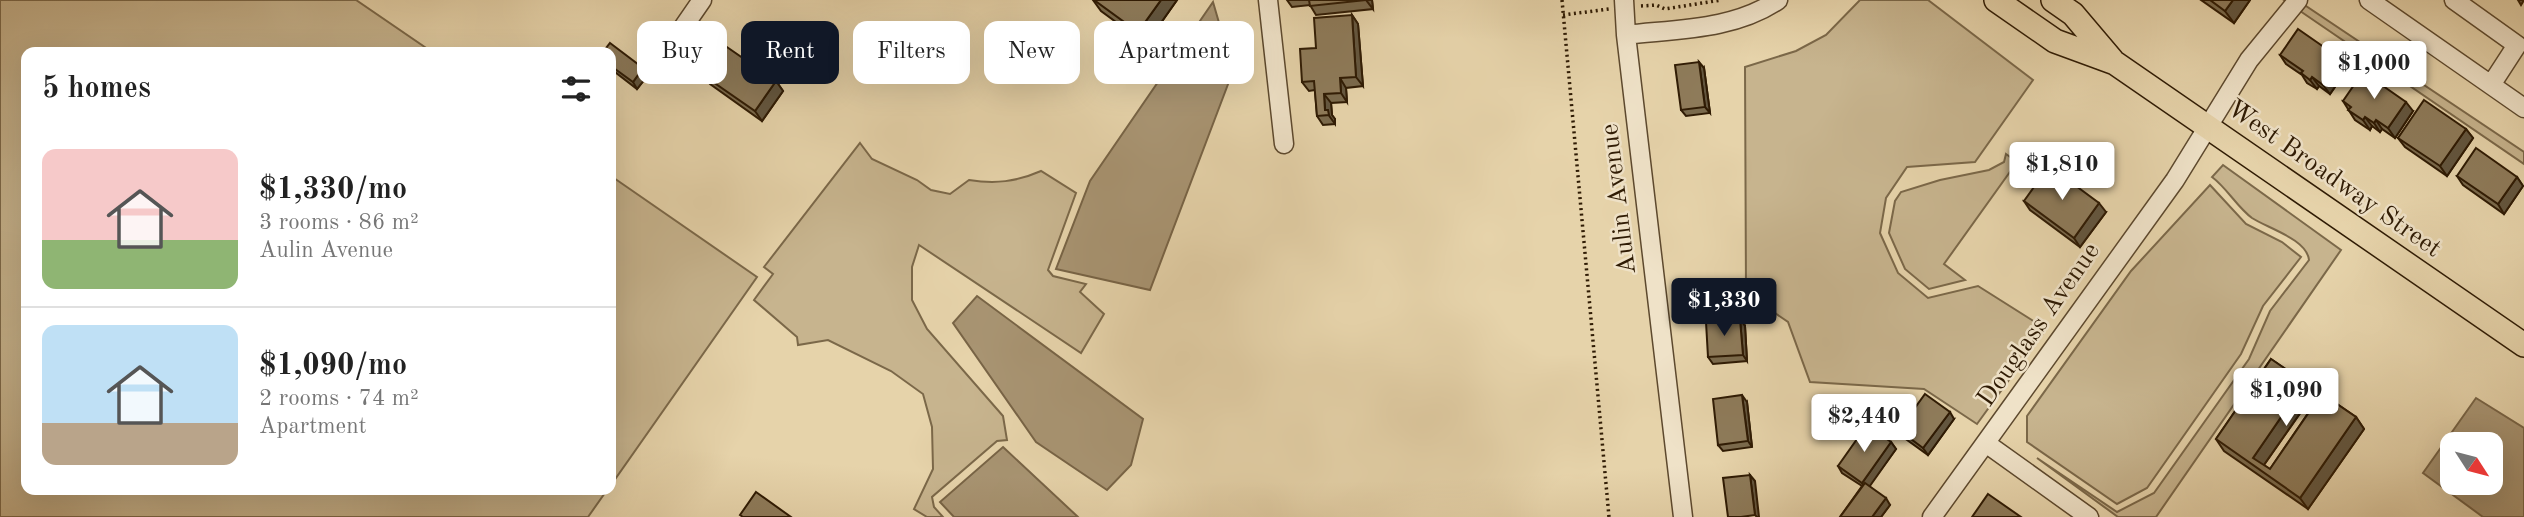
<!DOCTYPE html>
<meta charset="utf-8">
<style>
body{margin:0;font-family:"Old Standard TT",serif;background:#f2f2f2;color:#222;height:100vh;display:flex;flex-direction:column;font-size:26px;white-space:nowrap}
*{box-sizing:border-box;margin:0}
p{font-size:23px;color:#767676}
.icon{flex:none;width:38px;height:38px;fill:none;stroke:currentColor;stroke-width:2;stroke-linecap:round;stroke-linejoin:round}
.map{position:relative;flex:1;overflow:hidden}
.sheet{position:absolute;left:21px;top:47px;width:595px;height:448px;display:flex;flex-direction:column;background:#fff;border-radius:14px;box-shadow:0 7px 28px #0002}
.sheet>*{flex:none}
.guide{position:absolute;left:637px;top:21px;width:665px;height:63px;display:flex;gap:14px}
.needle{width:46px;rotate:126deg}
.controls{position:absolute;left:2440px;top:432px;display:grid;gap:14px}
.controls a{display:grid;place-items:center;width:63px;height:63px;border-radius:14px;background:#fff;box-shadow:0 7px 28px #0002;font-size:35px}
.price{position:absolute;translate:-50% -60px;padding:0 16px;border-radius:7px;background:#fff;color:#222;font-size:23px;line-height:46px;filter:drop-shadow(0 2px 4px #0008)}
.price::after{content:'';position:absolute;left:50%;top:42px;width:21px;height:16px;margin-left:-10px;background:inherit;clip-path:polygon(0 0,100% 0,50% 100%)}
.price.current{background:#111827;color:#fff}
ul{padding:0;list-style:none}
li{display:flex;align-items:center;gap:21px;height:175px;padding:0 21px}
li+li{border-top:2px solid #e0e0e0}
li span{display:grid;place-items:center;flex:none;width:196px;height:140px;border-radius:14px;color:#555}
li>.icon{margin-inline-start:auto}
span .icon{width:84px;height:84px;fill:#fffc;stroke-width:1}
li b{font-size:30px}
h2{display:flex;justify-content:space-between;align-items:center;height:84px;padding:0 21px;font-size:30px}
.chip{padding:0 24px;border-radius:14px;background:#fff;box-shadow:0 7px 28px #0002;font-size:24px;line-height:63px}
.chip.current{background:#111827;color:#fff}
.map>svg:first-child{display:block}
.green{fill:#c7b48e;stroke:#7b6849;stroke-width:2}
.water{fill:#a89472;stroke:#786446;stroke-width:2;fill-rule:evenodd}
.lines{fill:none;stroke-linecap:round;stroke-linejoin:round}
.minor-casing{stroke:#5d492e;stroke-width:21}
.major-casing{stroke:#2f1b04;stroke-width:26}
.path{stroke:#2f1b04;stroke-width:3.5;stroke-dasharray:2 3.5;stroke-linecap:butt}
.minor{stroke:#efe2c8;stroke-width:18}
.major{stroke:#e6d3aa;stroke-width:23}
.wall{fill:#7a6a4d;stroke:#2f1b04;stroke-width:2;fill-rule:evenodd}
.shaded-wall{fill:#63563f;stroke:#2f1b04;stroke-width:2}
.building{fill:#8e7b5a;stroke:#2f1b04;stroke-width:2;fill-rule:evenodd}
.labels{text-anchor:middle;dominant-baseline:central;stroke-width:5;stroke-linejoin:round;paint-order:stroke}
.street-label{font-size:26px;fill:#2f1b04;stroke:#efe2c8}
</style>
<div class="map">
<svg width="2524" height="517" viewBox="0 0 2524 517">
<rect width="100%" height="100%" fill="#e6d3aa"/>
<filter id="stains"><feTurbulence type="fractalNoise" baseFrequency=".00286" numOctaves="4"/><feColorMatrix values="0 0 0 0 .2 0 0 0 0 .09 0 0 0 0 .02 0 0 0 .5 -.17"/></filter>
<radialGradient id="worn" r=".72"><stop offset=".6" stop-color="#630" stop-opacity="0"/><stop offset="1" stop-color="#630" stop-opacity=".3"/></radialGradient>
<path class="green" d="M0,0H356L432,52H26V490H607L588,517H0Z
M1860,0H1928L2033,80L1975,162L1907,167L1886,198L1880,233L1898,273L1928,298L1978,286L2046,329L1977,424L1924,389L1810,382L1788,322L1746,293L1745,67L1796,51L1826,35Z
M2284,0H2297L2524,152V164Z
M860,143L872,159L917,180L931,190L950,194L969,180C995,184 1016,182 1041,171L1076,193L1048,270L1053,276L1086,284L1080,292L1104,314L1081,353L919,245L912,267V300L927,329L1003,416L1007,440L997,441L932,497L934,507L943,517H927L914,509L933,469L932,427L923,394L891,371L828,340L798,345L797,337L754,300L773,274L764,267Z
M2006,154L2017,162L1944,264L1965,280L1929,289L1905,269L1889,233L1895,201L1901,192L1940,180L1989,170L2004,162Z
M2223,165L2341,250L2156,517H2118L2037,458L2117,512L2154,493L2249,359L2270,311L2309,260C2307,239 2267,228 2252,218C2237,207 2227,188 2212,177Z
M611,176L757,277L611,485Z
M2210,185L2246,224L2282,242L2301,257L2263,306L2241,354L2147,488L2117,504L2027,442V416L2131,271Z"/>
<path class="water" d="M1213,2L1233,71L1150,290L1056,269L1090,181Z
M977,296L1143,419L1131,465L1107,490L1036,442L953,323Z
M2476,398L2524,428V517H2483L2423,473ZM2490,444V483H2452V444Z
M1003,447L1078,517H954L940,502Z"/>
<g class="lines">
<g class="minor-casing">
<path id="minor" d="M1268,0L1284,144
M1624,0L1626,35L1683,517
M2369,0L2524,108
M2454,0L2517,45L2491,85
M1626,35C1677,29 1734,30 1778,0
M664,55L702,0
M1987,444L2089,517
M1932,517L2175,180L2249,60L2298,0"/>
</g>
<g class="major-casing">
<path id="major" d="M1996,0L2055,41L2115,63L2524,345
M2053,0L2073,14L2112,60"/>
</g>
<path class="path" d="M1562,0L1609,517
M1641,6L1656,5L1665,9L1721,0
M1563,15L1609,9"/>
<use href="#minor" class="minor"/>
<use href="#major" class="major"/>
</g>
<path class="wall" d="M1093,0H1177L1146,44L1101,11Z
M1287,0H1372L1373,9L1316,15L1310,5L1292,7Z
M2201,0H2250L2234,23Z
M1352,15L1358,24L1363,86L1346,88L1347,102L1331,103L1332,115L1335,119V124L1323,125L1317,116L1315,90L1309,91L1302,82L1316,48Z
M611,52L643,68L648,75L637,89L611,69Z
M2280,55L2341,59L2348,68L2330,94L2319,86L2317,89L2307,83L2302,75L2286,64Z
M1704,68L1710,113L1686,116L1681,110Z
M703,75L776,81L783,91L762,121L710,84Z
M2343,101L2413,111L2395,138L2382,129L2380,132L2372,126L2370,130L2355,120Z
M2466,129L2473,138L2447,176L2405,147L2398,138Z
M2457,176L2517,177L2523,186L2504,214L2463,185Z
M2024,201L2106,212L2080,247L2030,210Z
M1745,326L1747,361L1713,364L1708,357Z
M2271,359L2356,417L2364,429L2308,509L2224,451L2216,439ZM2310,399L2315,403L2270,469L2264,465Z
M1747,402L1752,447L1723,451L1718,445Z
M1954,419L1928,455L1903,437L1899,430Z
M1891,442L1896,449L1869,486L1890,505L1881,517H1840L1862,486L1842,473L1838,466Z"/>
<path class="shaded-wall" d="M1161,0H1177L1146,44L1138,32Z
M1366,0H1372L1373,9Z
M2233,0H2250L2234,23L2225,11Z
M2518,0H2524L2521,5Z
M1352,15L1358,24L1363,86L1356,77Z
M2341,59L2348,68L2330,94L2323,85Z
M1699,62L1704,68L1710,113L1705,107Z
M643,68L648,75L637,89L633,82Z
M2312,77L2319,86L2317,89L2310,80Z
M1340,78L1346,88L1347,102L1341,93Z
M776,81L783,91L762,121L755,111Z
M1324,94L1331,103L1332,115L1335,119V124L1325,110Z
M2406,102L2413,111L2395,138L2388,128Z
M2365,117L2372,126L2370,130L2363,120Z
M2376,120L2382,129L2380,132L2374,123Z
M2466,129L2473,138L2447,176L2440,166Z
M2517,177L2523,186L2504,214L2498,204Z
M2099,203L2106,212L2080,247L2074,238Z
M1740,319L1745,326L1747,361L1743,355Z
M2301,388L2310,399L2261,469L2253,458Z
M1742,395L1747,402L1752,447L1748,441Z
M1950,412L1954,419L1928,455L1923,448Z
M2356,417L2364,429L2308,509L2300,498Z
M1891,442L1896,449L1867,490L1862,483Z
M1750,475L1755,481L1759,517H1757L1755,515Z
M1886,498L1890,505L1881,517H1872Z"/>
<path class="building" d="M1094,0H1161L1138,32Z
M1309,0H1366L1310,6Z
M2210,0H2233L2225,11Z
M1352,15L1356,77L1340,78L1341,93L1324,94L1325,110H1328L1329,115L1317,116L1314,81L1302,82L1300,49L1316,48L1314,18Z
M2298,29L2341,59L2323,85L2312,77L2310,80L2301,73L2303,71L2280,55Z
M610,43L643,68L633,82L611,66V52H603Z
M724,45L776,81L755,111L703,75Z
M1699,62L1705,107L1681,110L1675,65Z
M2363,72L2406,102L2388,128L2376,120L2374,123L2365,117L2363,120L2348,110L2351,107L2343,101Z
M2424,100L2466,129L2440,166L2398,138Z
M2476,148L2517,177L2498,204L2457,176Z
M2049,166L2099,203L2074,238L2024,201Z
M1740,319L1743,355L1708,357L1706,322Z
M2271,359L2356,417L2300,498L2216,439ZM2301,388L2318,399L2270,469L2253,458Z
M1925,394L1950,412L1923,448L1899,430Z
M1742,395L1748,441L1718,445L1713,399Z
M1867,425L1891,442L1862,483L1838,466Z
M1750,475L1755,515L1741,517H1728L1723,478Z
M1865,483L1886,498L1872,517H1840Z
M756,492L791,517H743L740,515Z
M1988,494L2021,517H1972Z"/>
<g class="labels">
<g class="street-label">
<text transform="translate(2334 179) rotate(35)">West Broadway Street</text>
<text transform="translate(1619 199) rotate(-97)">Aulin Avenue</text>
<text transform="translate(2039 325) rotate(-55)">Douglass Avenue</text>
</g>
</g>
<rect width="100%" height="100%" filter="url(#stains)"/>
<rect width="100%" height="100%" fill="url(#worn)"/>
</svg>
<div class="controls">
<a><svg class="needle" viewBox="-14 -14 28 28"><path d="M0-13l5 13h-10z" fill="#e53935"/><path d="M0 13l5-13h-10z" fill="#767676"/></svg></a>
</div>
<b class="price" style="left:2374px;top:101px">$1,000</b>
<b class="price" style="left:2062px;top:202px">$1,810</b>
<b class="price current" style="left:1724px;top:338px">$1,330</b>
<b class="price" style="left:2286px;top:428px">$1,090</b>
<b class="price" style="left:1864px;top:454px">$2,440</b>
<div class="guide">
<a class="chip">Buy</a>
<a class="chip current">Rent</a>
<a class="chip">Filters</a>
<a class="chip">New</a>
<a class="chip">Apartment</a>
</div>
<section class="sheet">
<h2>5 homes<svg class="icon" aria-label="filters" viewBox="0 0 24 24"><path d="M4 7h16M4 17h16"/><circle cx="9" cy="7" r="2"/><circle cx="15" cy="17" r="2"/></svg></h2>
<ul>
<li><span style="background:linear-gradient(#f6c9c9 65%,#8fb573 0)"><svg class="icon" aria-label="home" viewBox="0 0 24 24"><path d="M3 11l9-7 9 7M6 9v11h12V9"/></svg></span><div><b>$1,330/mo</b><p>3 rooms · 86 m²</p><p>Aulin Avenue</p></div></li>
<li><span style="background:linear-gradient(#bfe0f5 70%,#b9a48a 0)"><svg class="icon" aria-label="home" viewBox="0 0 24 24"><path d="M3 11l9-7 9 7M6 9v11h12V9"/></svg></span><div><b>$1,090/mo</b><p>2 rooms · 74 m²</p><p>Apartment</p></div></li>
</ul>
</section>
</div>
